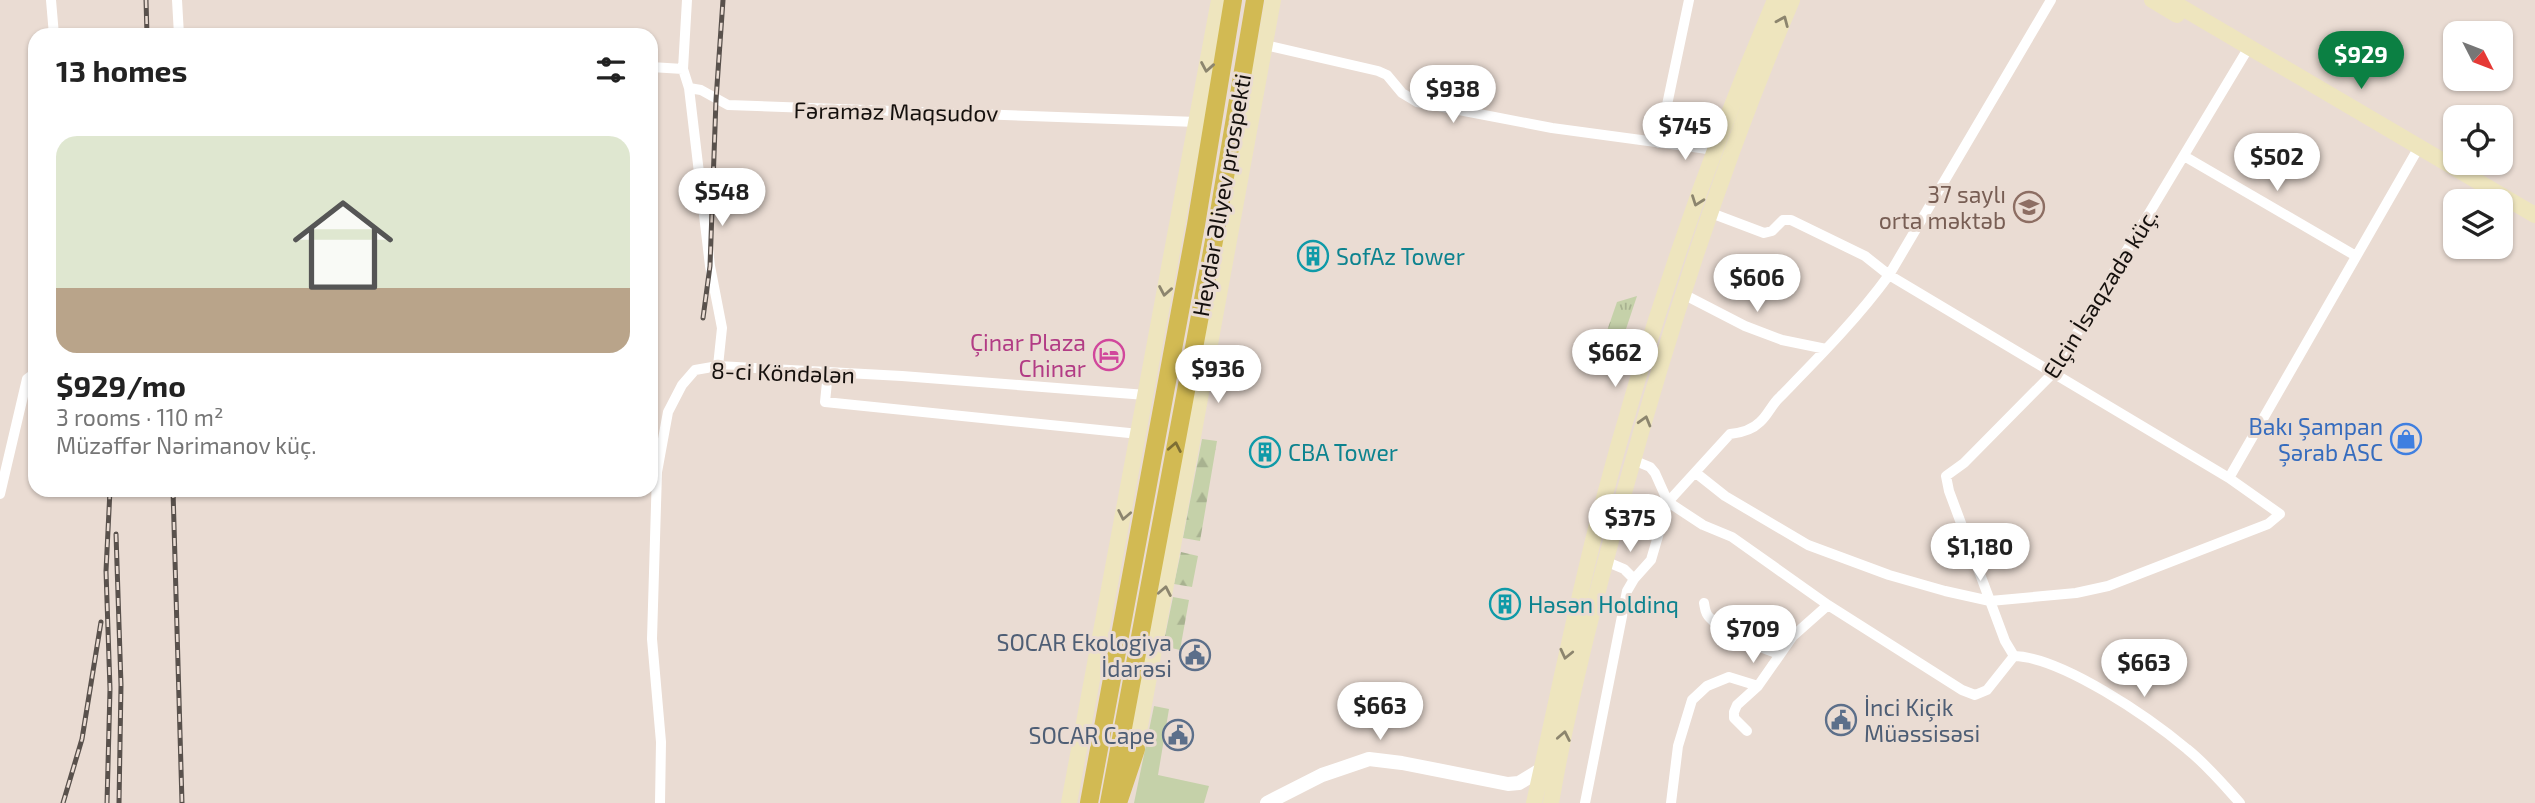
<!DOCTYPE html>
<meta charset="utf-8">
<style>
body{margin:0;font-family:"Exo 2",sans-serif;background:#f6f6f6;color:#222;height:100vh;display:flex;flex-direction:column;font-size:26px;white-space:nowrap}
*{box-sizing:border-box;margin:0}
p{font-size:23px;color:#767676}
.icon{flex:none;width:38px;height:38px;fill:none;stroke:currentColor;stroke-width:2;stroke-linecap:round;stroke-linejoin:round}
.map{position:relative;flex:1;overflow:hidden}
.panel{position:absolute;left:28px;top:28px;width:630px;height:469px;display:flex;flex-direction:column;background:#fff;border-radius:21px;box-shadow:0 2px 5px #0004}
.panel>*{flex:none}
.needle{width:46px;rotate:132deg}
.controls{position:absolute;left:2443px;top:21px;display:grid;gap:14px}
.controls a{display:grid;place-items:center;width:70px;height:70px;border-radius:14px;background:#fff;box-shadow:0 2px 5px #0004;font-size:35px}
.price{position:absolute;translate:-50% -60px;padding:0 16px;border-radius:24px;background:#fff;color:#222;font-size:23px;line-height:46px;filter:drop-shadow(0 2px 4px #0008)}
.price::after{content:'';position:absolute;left:50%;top:42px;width:21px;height:16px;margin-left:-10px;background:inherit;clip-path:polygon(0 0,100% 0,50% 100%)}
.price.current{background:#0b8043;color:#fff}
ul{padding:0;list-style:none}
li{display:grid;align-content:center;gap:14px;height:371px;padding:0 28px}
li span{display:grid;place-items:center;height:217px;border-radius:21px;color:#555}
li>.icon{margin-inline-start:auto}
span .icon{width:126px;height:126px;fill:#fffc;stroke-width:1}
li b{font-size:30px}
h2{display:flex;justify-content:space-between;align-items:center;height:84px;padding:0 28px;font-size:30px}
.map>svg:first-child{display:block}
.grass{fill:url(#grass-tufts)}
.forest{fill:url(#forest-firs)}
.park{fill:#c5d1a9}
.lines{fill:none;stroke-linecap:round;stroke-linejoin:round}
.minor{stroke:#fff;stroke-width:10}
.tertiary{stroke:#fff;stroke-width:14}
.secondary{stroke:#eee5be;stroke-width:16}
.trunk{stroke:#d2ba53;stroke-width:18}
.rail-casing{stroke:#59514c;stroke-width:5}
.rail{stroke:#eadcd3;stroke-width:2.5;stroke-dasharray:8;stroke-linecap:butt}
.oneway{stroke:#8c856e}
.oneway2{stroke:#7d6e34}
.labels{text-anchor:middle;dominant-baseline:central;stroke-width:6;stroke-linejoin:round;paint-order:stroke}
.street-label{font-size:23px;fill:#15100d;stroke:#eadcd3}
.education-label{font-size:23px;fill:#785e54;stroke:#eadcd3;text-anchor:end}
.culture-label{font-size:23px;fill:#0d838f;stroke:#eadcd3;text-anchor:start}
.hotel-label{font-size:23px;fill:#b23c85;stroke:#eadcd3;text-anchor:end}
.shop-label{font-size:23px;fill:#366cbe;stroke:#eadcd3;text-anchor:end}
.service-label{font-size:23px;fill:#4e5e75;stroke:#eadcd3;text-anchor:end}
</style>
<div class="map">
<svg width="2535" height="803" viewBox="0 0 2535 803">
<defs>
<pattern id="grass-tufts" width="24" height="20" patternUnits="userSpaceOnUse" patternTransform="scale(1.75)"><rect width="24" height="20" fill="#c5d1a9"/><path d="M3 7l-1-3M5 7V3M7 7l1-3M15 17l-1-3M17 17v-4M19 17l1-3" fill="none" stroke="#a8b290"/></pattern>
<pattern id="forest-firs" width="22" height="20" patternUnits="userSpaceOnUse" patternTransform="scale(1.75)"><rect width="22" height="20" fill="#c5d1a9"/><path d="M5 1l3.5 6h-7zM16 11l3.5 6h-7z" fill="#a8b290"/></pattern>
</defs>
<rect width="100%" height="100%" fill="#eadcd3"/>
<path class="grass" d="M1637,296L1614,365L1600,351L1617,302Z"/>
<path class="forest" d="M1202,439L1217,441L1200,541L1183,538Z
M1181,552L1198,556L1192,587L1174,584Z
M1173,597L1189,600L1180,650L1163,646Z"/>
<path class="park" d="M1154,706L1169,709L1158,775L1209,786L1204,803H1134Z"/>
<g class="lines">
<path class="minor" d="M51,0L54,35
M177,0L179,35
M687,0L683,69L689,88L701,90L728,105L1197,122
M1265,45L1378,71L1387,75L1402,93L1417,102L1552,128L1715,150
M651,67L683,69
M689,88L710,266L722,328L718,366
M1659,143L1689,0
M2184,156L2356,256
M1683,294L1745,326L1782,340L1826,349
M828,372L825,402L1139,434
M1633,460L1650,467L1655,473L1668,502L1703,525L1732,537L1828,605L1962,690L1975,695L1987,690L2014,656
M1696,473L1725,496L1808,545L1889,575L1945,591L1990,601L2076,593L2108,586L2268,524L2280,514L2229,478L1889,275L1865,256L1791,220H1783L1772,231L1764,233L1711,213
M2229,478L2419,147
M0,494L27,379L35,373
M1605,561L1624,569L1634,579
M1704,603C1705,608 1705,614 1710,618C1724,634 1759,647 1779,654
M2014,656L2005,641L1949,491L1946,476L1964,463L2053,373L2249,47
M2014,656C2062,657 2150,718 2187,749C2207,765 2223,784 2240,803
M1747,731L1734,718V712L1737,705L1758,686L1793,636L1828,605
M660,803L661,742L652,639L657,472L668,412L682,385L695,370L718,366L902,376L1146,395
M1585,803L1627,591L1634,579L1651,560L1668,502L1730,434C1740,433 1752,430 1760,422C1768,415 1772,404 1780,397C1818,358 1857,319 1889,275L2051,0
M1671,803L1678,746L1692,700L1707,686L1729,677L1758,686"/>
<path class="tertiary" d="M1267,803L1322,775L1369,759L1402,763L1508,784L1519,783L1542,769"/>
<path class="secondary" d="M2152,0L2177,15
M2169,0L2535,215
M1134,759L1273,0
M1069,803L1219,0
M1534,803C1556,706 1575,609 1600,513C1646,338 1704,166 1775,0
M1551,803C1569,698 1596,595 1624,493C1670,325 1724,159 1792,0"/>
<path class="trunk" d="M1119,800L1136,749
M1089,803L1196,225L1233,0
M1109,803L1216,230L1255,0"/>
<g class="rail-casing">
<path id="rail" d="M146,0L147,35
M703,318L710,266L716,100L723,0
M173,490L182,803
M116,534L121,685L119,803
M63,803L82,739L101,622
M107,803L110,689L106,571L110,490"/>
</g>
<use href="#rail" class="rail"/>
</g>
<defs><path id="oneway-chevron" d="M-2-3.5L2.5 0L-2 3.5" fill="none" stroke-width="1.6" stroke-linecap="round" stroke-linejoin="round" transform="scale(1.75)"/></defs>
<g class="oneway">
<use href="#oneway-chevron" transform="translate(1783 21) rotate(-67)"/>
<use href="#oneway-chevron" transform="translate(1207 67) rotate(100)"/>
<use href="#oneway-chevron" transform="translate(1697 201) rotate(110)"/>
<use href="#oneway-chevron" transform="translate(1165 291) rotate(100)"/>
<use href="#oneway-chevron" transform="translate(1645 421) rotate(-74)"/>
<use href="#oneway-chevron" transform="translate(1124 515) rotate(101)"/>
<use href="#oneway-chevron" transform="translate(1165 591) rotate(-79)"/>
<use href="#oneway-chevron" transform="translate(1566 654) rotate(103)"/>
<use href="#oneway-chevron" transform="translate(1564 736) rotate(-79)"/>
</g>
<use class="oneway2" href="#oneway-chevron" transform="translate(1175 447) rotate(-79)"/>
<defs>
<g id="school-ring" transform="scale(1.575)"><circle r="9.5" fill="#eadcd3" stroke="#8d6e63" stroke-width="1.5"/><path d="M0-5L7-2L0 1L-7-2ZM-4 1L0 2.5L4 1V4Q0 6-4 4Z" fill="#8d6e63"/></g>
<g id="building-ring" transform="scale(1.575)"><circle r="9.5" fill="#eadcd3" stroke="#0f9aa8" stroke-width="1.5"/><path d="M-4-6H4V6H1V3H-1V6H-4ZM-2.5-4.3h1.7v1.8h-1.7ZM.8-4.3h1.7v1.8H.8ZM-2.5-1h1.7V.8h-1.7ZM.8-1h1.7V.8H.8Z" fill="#0f9aa8"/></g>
<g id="hotel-ring" transform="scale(1.575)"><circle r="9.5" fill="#eadcd3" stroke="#d1479c" stroke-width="1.5"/><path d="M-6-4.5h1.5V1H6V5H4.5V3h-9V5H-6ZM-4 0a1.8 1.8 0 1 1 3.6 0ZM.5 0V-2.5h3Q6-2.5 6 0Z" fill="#d1479c"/></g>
<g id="shop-ring" transform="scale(1.575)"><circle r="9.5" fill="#eadcd3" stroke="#3f7fe0" stroke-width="1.5"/><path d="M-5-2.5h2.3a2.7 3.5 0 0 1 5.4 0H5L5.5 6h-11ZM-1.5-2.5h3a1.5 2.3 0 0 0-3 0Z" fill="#3f7fe0"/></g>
<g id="civic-ring" transform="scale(1.575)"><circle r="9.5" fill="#eadcd3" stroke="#5c6f8a" stroke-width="1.5"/><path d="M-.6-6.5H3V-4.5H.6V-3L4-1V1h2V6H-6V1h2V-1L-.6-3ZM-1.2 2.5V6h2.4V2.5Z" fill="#5c6f8a"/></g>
</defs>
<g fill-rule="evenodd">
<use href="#school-ring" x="2029" y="207"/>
<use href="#building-ring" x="1313" y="256"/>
<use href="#hotel-ring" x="1109" y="355"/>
<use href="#shop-ring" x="2406" y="439"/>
<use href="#building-ring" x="1265" y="452"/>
<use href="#building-ring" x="1505" y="604"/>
<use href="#civic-ring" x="1195" y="655"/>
<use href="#civic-ring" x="1841" y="720"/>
<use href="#civic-ring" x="1178" y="735"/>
</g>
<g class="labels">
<g class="street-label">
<text transform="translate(896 111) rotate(1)">Fəraməz Maqsudov</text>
<text transform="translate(1221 195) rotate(-80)">Heydər Əliyev prospekti</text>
<text transform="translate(2100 293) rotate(-58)">Elçin İsaqzadə küç.</text>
<text transform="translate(783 372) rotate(2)">8-ci Köndələn</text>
</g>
<g class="education-label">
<text x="2006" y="194">37 saylı<tspan x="2006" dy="26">orta məktəb</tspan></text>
</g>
<g class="culture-label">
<text x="1336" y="256">SofAz Tower</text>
<text x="1288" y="452">CBA Tower</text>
<text x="1528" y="604">Həsən Holdinq</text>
</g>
<g class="hotel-label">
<text x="1086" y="342">Çinar Plaza<tspan x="1086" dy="26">Chinar</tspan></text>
</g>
<g class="shop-label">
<text x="2383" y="426">Bakı Şampan<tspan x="2383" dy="26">Şərab ASC</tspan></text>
</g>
<g class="service-label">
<text x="1172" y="642">SOCAR Ekologiya<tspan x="1172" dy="26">İdarəsi</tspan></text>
<text x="1864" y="707" text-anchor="start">İnci Kiçik<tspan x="1864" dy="26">Müəssisəsi</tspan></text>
<text x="1155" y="735">SOCAR Cape</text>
</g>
</g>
</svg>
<div class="controls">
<a><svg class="needle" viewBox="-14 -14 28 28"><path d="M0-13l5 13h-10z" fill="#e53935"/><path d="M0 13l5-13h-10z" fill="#767676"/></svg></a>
<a><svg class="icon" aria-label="locate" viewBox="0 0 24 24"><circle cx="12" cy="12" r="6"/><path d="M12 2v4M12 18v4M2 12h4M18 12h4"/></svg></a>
<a><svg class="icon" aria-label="layers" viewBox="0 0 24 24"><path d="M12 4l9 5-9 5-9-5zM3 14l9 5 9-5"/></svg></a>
</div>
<b class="price current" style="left:2361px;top:91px">$929</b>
<b class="price" style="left:1453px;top:125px">$938</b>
<b class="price" style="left:1685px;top:162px">$745</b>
<b class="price" style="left:2277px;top:193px">$502</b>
<b class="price" style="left:722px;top:228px">$548</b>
<b class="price" style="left:1757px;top:314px">$606</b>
<b class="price" style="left:1615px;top:389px">$662</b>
<b class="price" style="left:1218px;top:405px">$936</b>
<b class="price" style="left:1630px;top:554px">$375</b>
<b class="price" style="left:1980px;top:583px">$1,180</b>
<b class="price" style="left:1753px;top:665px">$709</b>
<b class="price" style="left:2144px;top:699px">$663</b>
<b class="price" style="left:1380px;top:742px">$663</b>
<section class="panel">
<h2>13 homes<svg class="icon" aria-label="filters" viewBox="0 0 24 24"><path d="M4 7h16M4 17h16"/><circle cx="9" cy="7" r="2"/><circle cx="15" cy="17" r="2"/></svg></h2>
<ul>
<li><span style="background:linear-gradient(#dfe7d0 70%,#b9a48a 0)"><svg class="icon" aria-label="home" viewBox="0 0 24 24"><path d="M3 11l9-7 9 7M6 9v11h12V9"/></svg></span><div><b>$929/mo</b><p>3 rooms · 110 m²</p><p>Müzəffər Nərimanov küç.</p></div></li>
</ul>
</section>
</div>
